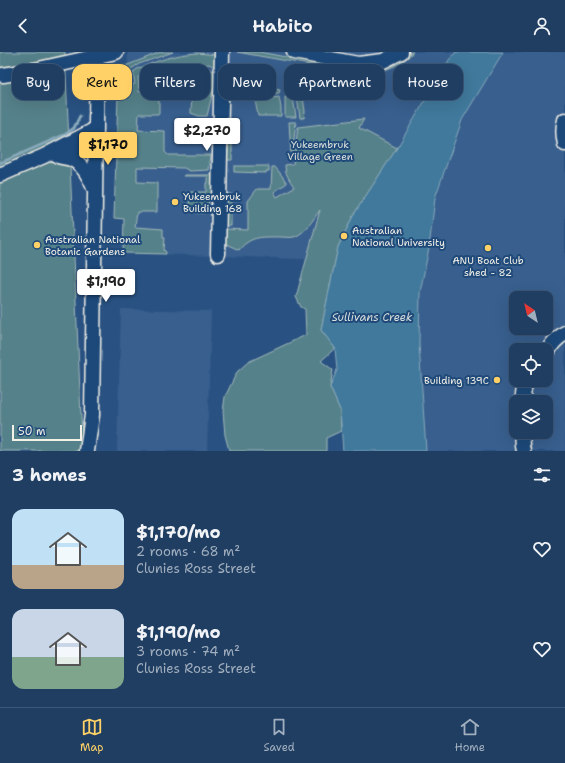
<!DOCTYPE html>
<html lang="en">
<head>
<meta charset="utf-8">
<style>
  :root { --surface:#1f3e62; --page:#274568; --text:#f1f3f6; --muted:#a1aebe; --line:#3c5777; --accent:#ffd166 }
  body { margin:0; font-family:"Shantell Sans",sans-serif; background:var(--page); color:var(--text); height:100vh; display:flex; flex-direction:column; font-size:15px; white-space:nowrap }
  * { box-sizing:border-box; margin:0 }
  p { font-size:13px; color:var(--muted) }
  .icon { flex:none; width:22px; height:22px; fill:none; stroke:currentColor; stroke-width:2; stroke-linecap:round; stroke-linejoin:round }
  .map { position:relative; height:399px; overflow:hidden }
  .sheet { display:flex; flex-direction:column; background:var(--surface); flex:1 }
  .sheet>* { flex:none }
  .top-card { position:absolute; left:12px; top:12px; width:541px; height:36px; display:flex; gap:8px }
  .needle { width:26px; rotate:325deg }
  .buttons { position:absolute; left:509px; top:239px; display:grid; gap:8px }
  .buttons a { display:grid; place-items:center; width:44px; height:44px; border-radius:8px; background:var(--surface); box-shadow:0 4px 16px #0002,0 0 0 1px var(--line); font-size:20px }
  .scale { position:absolute; left:12px; bottom:10px; width:70px; box-sizing:border-box; padding-left:4px; border:2px solid #f4f1e8; border-top:0; font-size:11px; line-height:14px; white-space:nowrap; color:#f4f1e8; -webkit-text-stroke:3px #1f4a7a; paint-order:stroke }
  .price { position:absolute; translate:-50% -34px; padding:0 9px; border-radius:4px; background:#fff; color:#222; font-size:13px; line-height:26px; filter:drop-shadow(0 1px 2px #0008) }
  .price::after { content:''; position:absolute; left:50%; top:24px; width:12px; height:9px; margin-left:-6px; background:inherit; clip-path:polygon(0 0,100% 0,50% 100%) }
  .price.current { background:var(--accent); color:#111 }
  ul { padding:0; list-style:none }
  li { display:flex; align-items:center; gap:12px; height:100px; padding:0 12px }
  li span { display:grid; place-items:center; flex:none; width:112px; height:80px; border-radius:12px; color:#555 }
  li>.icon { margin-inline-start:auto }
  span .icon { width:48px; height:48px; fill:#fffc; stroke-width:1 }
  li b { font-size:17px }
  h2 { display:flex; justify-content:space-between; align-items:center; height:48px; padding:0 12px; font-size:17px }
  .tag { padding:0 14px; border-radius:12px; background:var(--surface); box-shadow:0 4px 16px #0002,0 0 0 1px var(--line); font-size:14px; line-height:36px }
  .tag.current { background:var(--accent); color:#111 }
  header { display:flex; justify-content:space-between; align-items:center; height:52px; padding:0 12px; background:var(--surface); font-size:18px; font-weight:600 }
  .menu { display:flex; justify-content:space-around; align-items:center; height:56px; border-top:1px solid var(--line); background:var(--surface); font-size:11px; color:var(--muted) }
  .menu a { display:grid; justify-items:center; gap:2px }
  .menu .current { color:var(--accent) }
  .map>svg:first-child { display:block }
  .built { fill:#395f8e; fill-rule:evenodd }
  .green { fill:#55818a; stroke:#a4b9b9 }
  .water { fill:#41799c; stroke:#89a9ba }
  .pier { fill:#295282 }
  .lines { fill:none; stroke-linecap:round; stroke-linejoin:round }
  .stream { stroke:#89a9ba; stroke-width:3 }
  .minor-casing { stroke:#f4f1e8; stroke-width:17 }
  .minor { stroke:#1f4a7a; stroke-width:14 }
  .poi-dot { fill:#ffd166; stroke:#1f4a7a; stroke-width:1.5 }
  .labels { text-anchor:middle; stroke-width:4; stroke-linejoin:round; paint-order:stroke }
  .park-label { font-size:10px; fill:#dce0da; stroke:#1f4a7a }
  .poi-label { font-size:10px; fill:#f4f1e8; stroke:#1f4a7a; text-anchor:start }
  .water-label { font-size:11px; font-style:italic; fill:#d9dfdd; stroke:#1f4a7a }
</style>
</head>
<body>
<header><svg class="icon" aria-label="back" viewBox="0 0 24 24"><path d="M15 5l-7 7 7 7"/></svg>Habito<svg class="icon" aria-label="person" viewBox="0 0 24 24"><circle cx="12" cy="8" r="4"/><path d="M4 21q1-7 8-7t8 7"/></svg></header>
<div class="map">
<svg width="565" height="399" viewBox="0 0 565 399">
  <rect width="100%" height="100%" fill="#295282"/>
  <filter id="ink" filterUnits="userSpaceOnUse"><feTurbulence type="fractalNoise" baseFrequency=".025" numOctaves="2"/><feDisplacementMap in="SourceGraphic" scale="8" xChannelSelector="R" yChannelSelector="G"/><feConvolveMatrix kernelMatrix="1 2 1 2 8 2 1 2 1" color-interpolation-filters="sRGB"/></filter>
  <g filter="url(#ink)">
    <path class="built" d="M 128,0 L 565,0 L 565,399 L 343,399 L 340,358 L 330,335 L 337,318 L 335,296 L 328,287 L 335,208 L 123,201 ZM 516,246 L 546,246 L 546,276 L 516,276 ZM 516,298 L 546,298 L 546,328 L 516,328 ZM 516,350 L 546,350 L 546,380 L 516,380 Z
      M 121,257 L 211,259 L 207,399 L 117,399 Z"/>
    <path class="green" d="M 0,0 L 65,0 L 82,386 L 80,399 L 0,399 Z
      M 161,0 L 173,0 L 139,12 L 121,23 L 119,18 L 125,14 Z
      M 237,0 L 259,0 L 328,13 L 327,16 Z
      M 411,0 L 413,0 C 400,16 378,21 359,22 L 359,19 C 379,17 395,13 411,0 Z
      M 198,1 L 217,3 L 215,15 L 209,12 L 205,13 L 204,11 L 199,12 L 198,14 L 183,19 L 182,16 L 138,25 L 139,40 L 159,37 L 159,62 L 139,62 L 138,78 L 165,79 L 165,100 L 168,103 L 211,103 L 209,118 L 190,119 L 184,116 L 137,115 L 137,130 L 157,131 L 157,160 L 137,160 L 135,175 L 163,177 L 163,185 L 165,185 L 164,198 L 166,200 L 166,202 L 123,201 L 124,167 L 114,166 L 118,43 L 123,42 L 123,39 L 125,38 L 126,34 L 135,32 L 133,20 L 137,17 C 157,9 175,2 198,1 Z
      M 208,16 L 215,20 L 216,26 L 207,64 L 199,64 L 191,61 L 192,39 L 209,35 L 208,26 L 209,26 L 208,20 L 191,22 L 191,21 Z
      M 243,31 L 280,38 L 279,41 L 236,45 L 236,42 L 237,40 L 239,42 L 244,37 L 242,35 Z
      M 279,45 L 281,56 L 281,64 L 258,64 L 255,48 Z
      M 285,45 L 293,45 L 296,65 L 285,65 Z
      M 297,45 L 303,45 L 305,59 L 304,66 L 300,66 Z
      M 364,67 L 359,76 L 397,96 L 354,162 L 338,195 L 321,278 L 335,296 L 321,309 L 333,318 L 330,335 L 340,358 L 341,379 L 326,386 L 326,399 L 230,399 L 229,398 L 225,383 L 223,359 L 225,345 L 237,320 L 248,310 L 306,283 L 305,257 L 301,255 L 296,245 L 320,158 C 313,167 306,181 294,185 C 290,186 285,185 281,185 C 264,185 251,183 239,198 L 224,191 L 224,177 L 248,178 L 248,149 L 257,137 L 271,137 L 272,115 L 275,115 L 280,121 L 287,131 L 274,140 L 277,145 L 294,135 C 289,127 285,122 285,113 L 293,112 L 298,75 Z
      M 289,70 L 296,70 L 292,104 L 291,104 Z
      M 226,86 L 232,86 L 232,108 L 226,108 Z
      M 234,114 L 269,114 L 269,119 L 266,119 L 266,121 L 234,120 Z
      M 184,123 L 216,123 L 215,138 L 209,149 L 205,161 L 197,161 L 189,159 L 190,140 L 206,140 L 206,131 L 208,131 L 208,124 L 184,124 Z
      M 224,142 L 231,142 L 231,174 L 224,174 Z"/>
    <path class="water" d="M 456,0 L 503,0 L 462,68 L 435,146 L 429,196 L 420,240 L 419,292 L 426,399 L 343,399 L 340,358 L 330,335 L 337,318 L 335,296 L 321,278 L 338,195 L 354,162 L 397,96 L 449,8 Z"/>
    <path class="pier" d="M 404,189 L 429,192 L 429,196 L 403,193 Z"/>
    <g class="lines">
      <path class="stream" d="M 0,111 L 66,82 L 74,76 L 80,64"/>
      <defs>
        <path id="minor" d="M 294,0 L 358,12 L 383,9 L 401,0
          M 3,23 L 34,18 L 116,0
          M 565,68 C 563,75 563,84 565,92
          M 58,104 C 62,105 67,106 71,107 C 83,112 89,124 94,136
          M 60,104 L 95,91
          M 0,123 L 44,104 L 96,77
          M 218,202 L 222,0
          M 546,303 C 551,292 555,288 565,281
          M 522,350 L 524,336 L 528,328
          M 522,380 L 523,394 L 524,399
          M 87,399 L 92,363 L 97,0"/>
      </defs>
      <use href="#minor" class="minor-casing"/>
      <use href="#minor" class="minor"/>
    </g>
  </g>
  <g class="poi-dot">
    <circle cx="175" cy="150" r="4"/>
    <circle cx="344" cy="184" r="4"/>
    <circle cx="37" cy="193" r="4"/>
    <circle cx="488" cy="196" r="4"/>
    <circle cx="497" cy="328" r="4"/>
  </g>
  <g class="labels">
    <g class="park-label">
      <text x="320" y="96">Yukeembruk<tspan x="320" dy="12">Village Green</tspan></text>
    </g>
    <g class="poi-label">
      <text x="183" y="148">Yukeembruk<tspan x="183" dy="12">Building 168</tspan></text>
      <text x="352" y="182">Australian<tspan x="352" dy="12">National University</tspan></text>
      <text x="45" y="191">Australian National<tspan x="45" dy="12">Botanic Gardens</tspan></text>
      <text x="488" y="212" text-anchor="middle">ANU Boat Club<tspan x="488" dy="12">shed - 82</tspan></text>
      <text x="489" y="332" text-anchor="end">Building 139C</text>
    </g>
    <g class="water-label">
      <text x="372" y="269">Sullivans Creek</text>
    </g>
  </g>
</svg>
<div class="buttons">
<a><svg class="needle" viewBox="-14 -14 28 28"><path d="M0-13l5 13h-10z" fill="#e53935"/><path d="M0 13l5-13h-10z" fill="#a1aebe"/></svg></a>
<a><svg class="icon" aria-label="locate" viewBox="0 0 24 24"><circle cx="12" cy="12" r="6"/><path d="M12 2v4M12 18v4M2 12h4M18 12h4"/></svg></a>
<a><svg class="icon" aria-label="layers" viewBox="0 0 24 24"><path d="M12 4l9 5-9 5-9-5zM3 14l9 5 9-5"/></svg></a>
</div>
<div class="scale">50 m</div>
<b class="price" style="left:207px;top:100px">$2,270</b>
<b class="price current" style="left:108px;top:114px">$1,170</b>
<b class="price" style="left:106px;top:251px">$1,190</b>
<div class="top-card">
<a class="tag">Buy</a>
<a class="tag current">Rent</a>
<a class="tag">Filters</a>
<a class="tag">New</a>
<a class="tag">Apartment</a>
<a class="tag">House</a>
</div>
</div>
<section class="sheet">
<h2>3 homes<svg class="icon" aria-label="filters" viewBox="0 0 24 24"><path d="M4 7h16M4 17h16"/><circle cx="9" cy="7" r="2"/><circle cx="15" cy="17" r="2"/></svg></h2>
<ul>
<li><span style="background:linear-gradient(#bfe0f5 70%,#b9a48a 0)"><svg class="icon" aria-label="home" viewBox="0 0 24 24"><path d="M3 11l9-7 9 7M6 9v11h12V9"/></svg></span><div><b>$1,170/mo</b><p>2 rooms · 68 m²</p><p>Clunies Ross Street</p></div><svg class="icon" aria-label="heart" viewBox="0 0 24 24"><path d="M12 20l-8-8c-3-5 5-10 8-4 3-6 11-1 8 4z"/></svg></li>
<li><span style="background:linear-gradient(#c9d6e8 60%,#7fa58c 0)"><svg class="icon" aria-label="home" viewBox="0 0 24 24"><path d="M3 11l9-7 9 7M6 9v11h12V9"/></svg></span><div><b>$1,190/mo</b><p>3 rooms · 74 m²</p><p>Clunies Ross Street</p></div><svg class="icon" aria-label="heart" viewBox="0 0 24 24"><path d="M12 20l-8-8c-3-5 5-10 8-4 3-6 11-1 8 4z"/></svg></li>
</ul>
</section>
<nav class="menu">
<a class="current"><svg class="icon" aria-label="map" viewBox="0 0 24 24"><path d="M3 6l6-2 6 2 6-2v14l-6 2-6-2-6 2zM9 4v14M15 6v14"/></svg>Map</a>
<a><svg class="icon" aria-label="saved" viewBox="0 0 24 24"><path d="M7 4h10v16l-5-4-5 4z"/></svg>Saved</a>
<a><svg class="icon" aria-label="home" viewBox="0 0 24 24"><path d="M3 11l9-7 9 7M6 9v11h12V9"/></svg>Home</a>
</nav>
</body>
</html>
